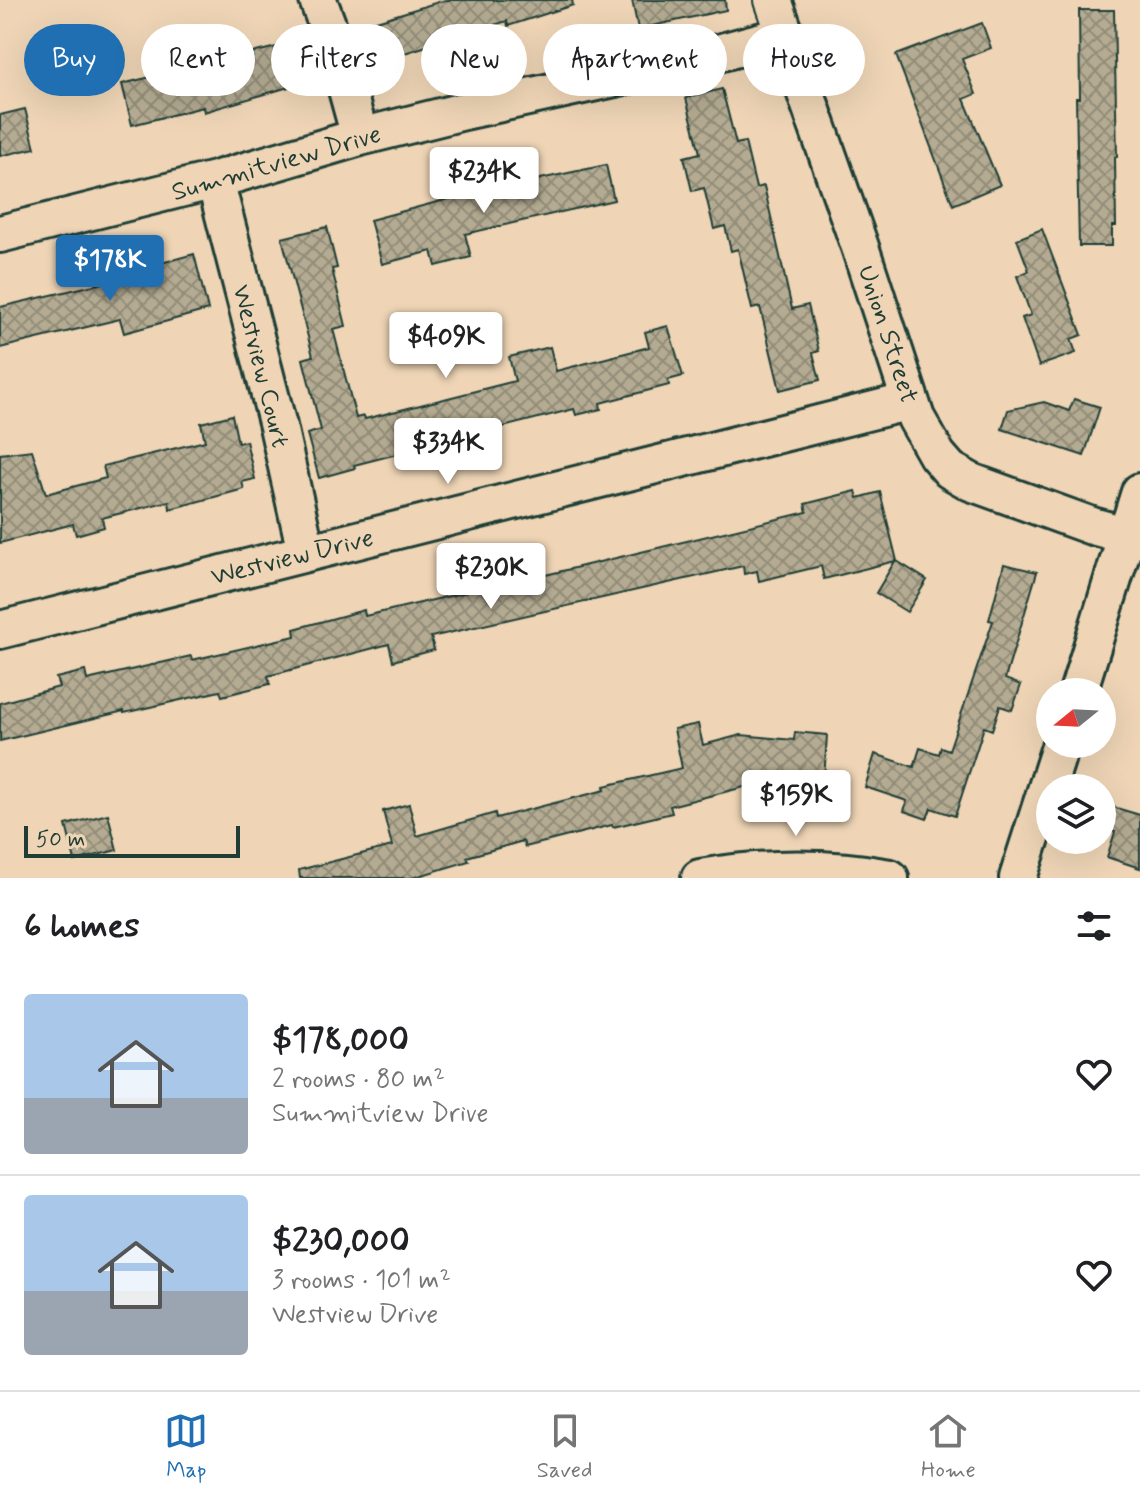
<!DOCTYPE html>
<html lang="en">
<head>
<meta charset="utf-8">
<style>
  :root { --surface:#fff; --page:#f2f2f2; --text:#202124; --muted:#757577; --line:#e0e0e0; --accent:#1f6fb2 }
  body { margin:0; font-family:Mynerve,sans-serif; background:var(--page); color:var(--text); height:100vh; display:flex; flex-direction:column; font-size:30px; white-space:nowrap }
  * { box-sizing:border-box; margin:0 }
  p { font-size:26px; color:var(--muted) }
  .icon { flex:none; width:44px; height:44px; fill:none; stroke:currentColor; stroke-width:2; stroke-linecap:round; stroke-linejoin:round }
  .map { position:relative; height:878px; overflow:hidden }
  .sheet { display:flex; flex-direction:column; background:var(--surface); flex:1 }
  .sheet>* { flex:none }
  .banner { position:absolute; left:24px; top:24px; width:1092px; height:72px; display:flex; gap:16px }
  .needle { width:52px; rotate:252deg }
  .buttons { position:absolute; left:1036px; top:678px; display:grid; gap:16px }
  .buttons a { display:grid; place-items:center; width:80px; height:80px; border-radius:50%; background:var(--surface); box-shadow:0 8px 32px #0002; font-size:40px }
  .scale { position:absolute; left:24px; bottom:20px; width:216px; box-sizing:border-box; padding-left:8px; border:4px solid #1f3d34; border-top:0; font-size:22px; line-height:28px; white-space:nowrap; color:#1f3d34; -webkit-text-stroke:6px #efd5b6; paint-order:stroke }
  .price { position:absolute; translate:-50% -68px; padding:0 18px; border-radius:8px; background:#fff; color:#222; font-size:26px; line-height:52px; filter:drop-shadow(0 2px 4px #0008) }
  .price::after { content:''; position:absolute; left:50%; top:48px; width:24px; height:18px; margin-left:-12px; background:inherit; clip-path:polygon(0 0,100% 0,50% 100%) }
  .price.active { background:var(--accent); color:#fff }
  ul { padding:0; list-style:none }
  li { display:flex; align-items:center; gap:24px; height:200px; padding:0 24px }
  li+li { border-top:2px solid var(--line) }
  li span { display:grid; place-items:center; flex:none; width:224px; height:160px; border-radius:8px; color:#555 }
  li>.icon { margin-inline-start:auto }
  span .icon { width:96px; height:96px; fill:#fffc; stroke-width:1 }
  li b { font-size:34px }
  h2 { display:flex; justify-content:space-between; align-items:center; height:96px; padding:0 24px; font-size:34px }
  .tag { padding:0 28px; border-radius:36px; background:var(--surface); box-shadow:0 8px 32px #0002; font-size:28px; line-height:72px }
  .tag.active { background:var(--accent); color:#fff }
  .menu { display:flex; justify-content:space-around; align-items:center; height:112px; border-top:2px solid var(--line); background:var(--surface); font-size:22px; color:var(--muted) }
  .menu a { display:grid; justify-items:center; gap:4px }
  .menu .active { color:var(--accent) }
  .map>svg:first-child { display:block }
  .building { fill:url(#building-cross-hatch); stroke:#1f3d34; stroke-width:2 }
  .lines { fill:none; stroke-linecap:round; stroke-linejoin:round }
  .minor-casing { stroke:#1f3d34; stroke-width:42 }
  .minor { stroke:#efd5b6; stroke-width:36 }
  .labels { text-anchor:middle; stroke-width:6; stroke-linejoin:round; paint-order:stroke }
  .street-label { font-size:26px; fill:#1f3d34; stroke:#efd5b6 }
</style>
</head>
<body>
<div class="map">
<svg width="1140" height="878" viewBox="0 0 1140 878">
  <defs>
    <pattern id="building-cross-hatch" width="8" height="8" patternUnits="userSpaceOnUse" patternTransform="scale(2)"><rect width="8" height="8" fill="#b4ab92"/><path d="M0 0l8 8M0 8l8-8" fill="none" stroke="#928c78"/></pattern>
  </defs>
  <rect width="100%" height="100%" fill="#efd5b6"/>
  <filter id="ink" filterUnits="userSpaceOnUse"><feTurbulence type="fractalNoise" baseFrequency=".0125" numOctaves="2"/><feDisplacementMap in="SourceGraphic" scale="16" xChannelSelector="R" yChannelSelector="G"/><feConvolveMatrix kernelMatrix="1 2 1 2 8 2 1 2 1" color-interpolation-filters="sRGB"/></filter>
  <g filter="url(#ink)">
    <path class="building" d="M 445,0 L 572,0 L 573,5 L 508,26 L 507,21 L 382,60 L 370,23 Z
      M 632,0 L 725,0 L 726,10 L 638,29 Z
      M 1079,10 L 1114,10 L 1117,157 L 1115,157 L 1116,226 L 1112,226 L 1112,246 L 1079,246 L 1076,98 L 1080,98 Z
      M 982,23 L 991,48 L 962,59 L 976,94 L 964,99 L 1000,185 L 953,205 L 896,55 Z
      M 297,42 L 303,63 L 287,67 L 292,86 L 204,112 L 203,107 L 132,125 L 122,84 L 167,73 L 168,78 L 253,57 L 252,53 Z
      M 722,89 L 736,144 L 745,142 L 756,188 L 764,186 L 792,309 L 808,305 L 819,351 L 813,353 L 820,380 L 780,390 L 760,307 L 752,309 L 738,249 L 731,251 L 725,226 L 714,229 L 704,188 L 692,191 L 684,157 L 700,153 L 686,98 Z
      M 25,109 L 35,148 L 0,156 L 0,115 Z
      M 606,165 L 614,200 L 465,234 L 471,257 L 436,266 L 432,251 L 382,264 L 370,220 L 456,197 Z
      M 327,227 L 337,268 L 332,269 L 346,326 L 333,329 L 356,418 L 364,416 L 365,419 L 515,381 L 509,357 L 550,347 L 556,371 L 649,347 L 645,332 L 668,326 L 683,376 L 668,380 L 669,385 L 600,403 L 601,409 L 576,415 L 574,409 L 354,465 L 355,468 L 319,478 L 307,434 L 321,430 L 303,359 L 313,356 L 282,238 Z
      M 1042,229 L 1082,335 L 1071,339 L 1076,353 L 1039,366 L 1022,318 L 1031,315 L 1017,276 L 1029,271 L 1017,239 Z
      M 194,254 L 208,310 L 124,333 L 120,319 L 0,348 L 0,307 L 111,281 L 110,277 Z
      M 1074,399 L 1100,407 L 1084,456 L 1002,429 L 1008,410 L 1044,402 L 1069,411 Z
      M 232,415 L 238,443 L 246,441 L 255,479 L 242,482 L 244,489 L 170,509 L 169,501 L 102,518 L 104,527 L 76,535 L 73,524 L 0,543 L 0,454 L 32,450 L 46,494 L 106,478 L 103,466 L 205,441 L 201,423 Z
      M 856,491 L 858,498 L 880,492 L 897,561 L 927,580 L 907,612 L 876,593 L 895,561 L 824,579 L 821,566 L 759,581 L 757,571 L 744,574 L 743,566 L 431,637 L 434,650 L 393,661 L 389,644 L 268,676 L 270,684 L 222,696 L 220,691 L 124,713 L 124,711 L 0,741 L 0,703 L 59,687 L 56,678 L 85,671 L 87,680 L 191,656 L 192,660 L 295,636 L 294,629 L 364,610 L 365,616 L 467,592 L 466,587 L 535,571 L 537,577 L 807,512 L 805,504 Z
      M 1004,564 L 1037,572 L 1005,679 L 1021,685 L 1012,710 L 1000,706 L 992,730 L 984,727 L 955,816 L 931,808 L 927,819 L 904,811 L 907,801 L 865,787 L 875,754 L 914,767 L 920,748 L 939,754 L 941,747 L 949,750 L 993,621 L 989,620 Z
      M 698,724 L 703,745 L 741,735 L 794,740 L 795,732 L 827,735 L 824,780 L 753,773 L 756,784 L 670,806 L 672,813 L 613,827 L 612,825 L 525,847 L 523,841 L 467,857 L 469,861 L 412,878 L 300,878 L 299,870 L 392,846 L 383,811 L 409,804 L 417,836 L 495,813 L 496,818 L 605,790 L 604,786 L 682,768 L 674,729 Z
      M 1113,807 L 1140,815 L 1140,868 L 1107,857 L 1115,832 L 1106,829 Z
      M 108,814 L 117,850 L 75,861 L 66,825 Z"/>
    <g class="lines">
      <defs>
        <path id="minor" d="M 318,0 L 335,46 L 360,137
          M 773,0 L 860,247 L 916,418 L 937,455 L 950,470 L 971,482 L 1092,526 L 1140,539
          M 215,180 L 278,426 L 306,552
          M 0,234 L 215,180 L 360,137 L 464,111 L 670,66 L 785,35
          M 0,630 L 910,401
          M 1078,692 L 1140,492
          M 700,878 C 765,867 826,866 890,878
          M 1018,878 L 1061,744"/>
      </defs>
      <use href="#minor" class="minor-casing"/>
      <use href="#minor" class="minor"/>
    </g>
  </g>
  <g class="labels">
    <g class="street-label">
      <text transform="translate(276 162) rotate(-16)" y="9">Summitview Drive</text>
      <text transform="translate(889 334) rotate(72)" y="9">Union Street</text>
      <text transform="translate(262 366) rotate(76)" y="9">Westview Court</text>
      <text transform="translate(292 556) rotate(-14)" y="9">Westview Drive</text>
    </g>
  </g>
</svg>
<div class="buttons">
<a><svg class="needle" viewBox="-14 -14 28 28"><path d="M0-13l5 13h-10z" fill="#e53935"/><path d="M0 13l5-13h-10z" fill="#757577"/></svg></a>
<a><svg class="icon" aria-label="layers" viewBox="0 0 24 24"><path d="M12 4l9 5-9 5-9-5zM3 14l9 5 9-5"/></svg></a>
</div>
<div class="scale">50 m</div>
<b class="price" style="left:484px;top:215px">$234K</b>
<b class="price active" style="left:110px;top:303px">$178K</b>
<b class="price" style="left:446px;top:380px">$409K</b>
<b class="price" style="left:448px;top:486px">$334K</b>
<b class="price" style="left:491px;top:611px">$230K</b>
<b class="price" style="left:796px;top:838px">$159K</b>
<div class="banner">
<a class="tag active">Buy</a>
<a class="tag">Rent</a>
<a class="tag">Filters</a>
<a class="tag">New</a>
<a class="tag">Apartment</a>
<a class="tag">House</a>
</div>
</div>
<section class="sheet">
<h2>6 homes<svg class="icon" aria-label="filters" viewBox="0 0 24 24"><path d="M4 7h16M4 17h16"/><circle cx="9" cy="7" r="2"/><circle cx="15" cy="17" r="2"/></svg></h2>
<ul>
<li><span style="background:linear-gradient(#a9c7e8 65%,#9aa5b1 0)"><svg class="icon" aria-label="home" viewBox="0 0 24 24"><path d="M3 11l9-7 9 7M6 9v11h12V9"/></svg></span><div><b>$178,000</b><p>2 rooms · 80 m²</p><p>Summitview Drive</p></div><svg class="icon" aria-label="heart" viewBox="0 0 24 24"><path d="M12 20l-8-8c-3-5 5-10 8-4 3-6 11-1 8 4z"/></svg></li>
<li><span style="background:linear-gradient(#a9c7e8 60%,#9aa5b1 0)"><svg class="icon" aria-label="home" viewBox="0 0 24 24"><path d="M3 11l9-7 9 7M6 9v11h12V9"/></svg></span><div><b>$230,000</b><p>3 rooms · 101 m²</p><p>Westview Drive</p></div><svg class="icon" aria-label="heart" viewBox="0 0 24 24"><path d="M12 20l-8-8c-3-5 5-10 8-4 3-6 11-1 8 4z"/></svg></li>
</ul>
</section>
<nav class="menu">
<a class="active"><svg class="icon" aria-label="map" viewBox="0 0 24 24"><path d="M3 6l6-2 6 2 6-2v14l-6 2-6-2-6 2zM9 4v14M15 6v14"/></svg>Map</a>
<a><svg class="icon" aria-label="saved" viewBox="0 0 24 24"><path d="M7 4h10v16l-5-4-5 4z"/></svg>Saved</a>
<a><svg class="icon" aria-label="home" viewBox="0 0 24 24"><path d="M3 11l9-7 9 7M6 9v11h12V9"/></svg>Home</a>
</nav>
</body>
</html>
